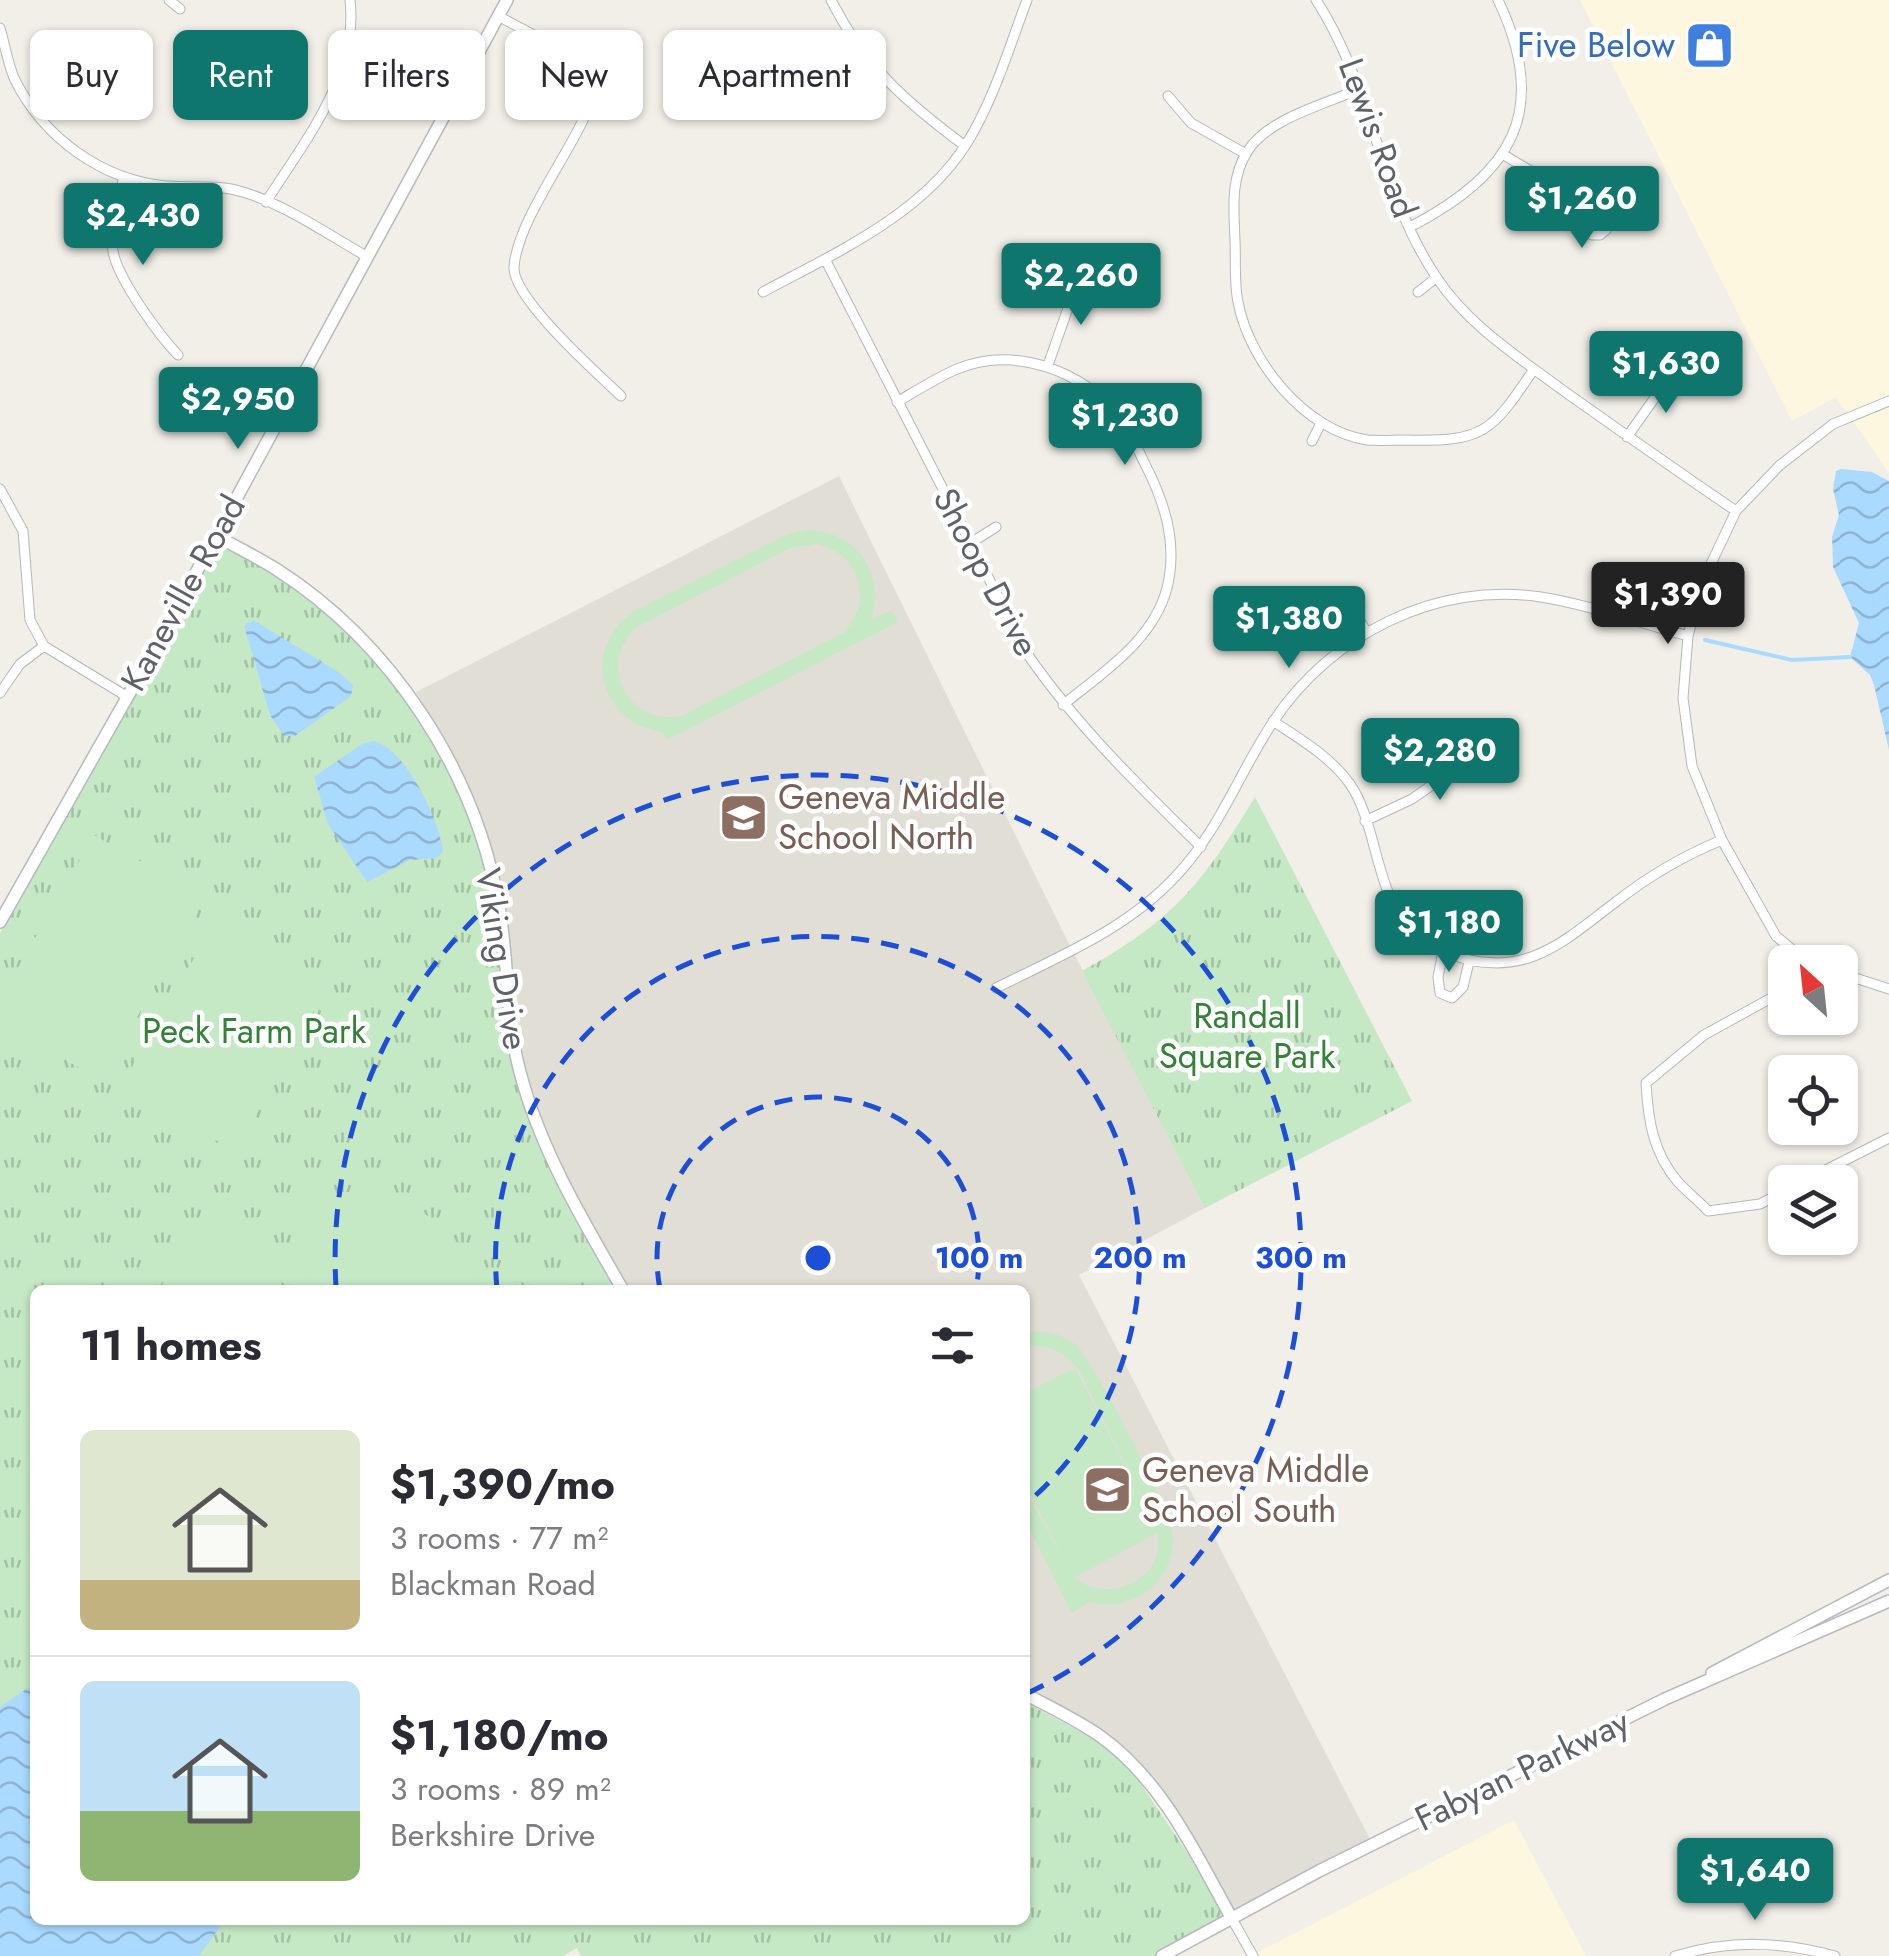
<!DOCTYPE html>
<html lang="en">
<head>
<meta charset="utf-8">
<style>
  :root { --surface:#fff; --page:#f2f2f3; --text:#2b2b33; --muted:#7c7c81; --line:#e1e1e2; --accent:#0f766e }
  body { margin:0; font-family:Jost,sans-serif; background:var(--page); color:var(--text); height:100vh; display:flex; flex-direction:column; font-size:38px; white-space:nowrap }
  * { box-sizing:border-box; margin:0 }
  p { font-size:32px; color:var(--muted) }
  .icon { flex:none; width:55px; height:55px; fill:none; stroke:currentColor; stroke-width:2; stroke-linecap:round; stroke-linejoin:round }
  .map { position:relative; flex:1; overflow:hidden }
  .sheet { position:absolute; left:30px; top:1285px; width:1000px; height:640px; display:flex; flex-direction:column; background:var(--surface); border-radius:15px; box-shadow:0 2px 8px #0004 }
  .sheet>* { flex:none }
  .guide { position:absolute; left:30px; top:30px; width:1000px; height:90px; display:flex; gap:20px }
  .needle { width:65px; rotate:333deg }
  .buttons { position:absolute; left:1768px; top:945px; display:grid; gap:20px }
  .buttons a { display:grid; place-items:center; width:90px; height:90px; border-radius:15px; background:var(--surface); box-shadow:0 2px 8px #0004; font-size:50px }
  .price { position:absolute; translate:-50% -85px; padding:0 22px; border-radius:10px; background:var(--accent); color:#fff; font-size:32px; line-height:65px; filter:drop-shadow(0 2px 5px #0008) }
  .price::after { content:''; position:absolute; left:50%; top:60px; width:30px; height:22px; margin-left:-15px; background:inherit; clip-path:polygon(0 0,100% 0,50% 100%) }
  .price.current { background:#222; color:#fff }
  ul { padding:0; list-style:none }
  li { display:flex; align-items:center; gap:30px; height:250px; padding:0 50px }
  li+li { border-top:2px solid var(--line) }
  li span { display:grid; place-items:center; flex:none; width:280px; height:200px; border-radius:15px; color:#555 }
  li>.icon { margin-inline-start:auto }
  span .icon { width:120px; height:120px; fill:#fffc; stroke-width:1 }
  li b { font-size:42px }
  h2 { display:flex; justify-content:space-between; align-items:center; height:120px; padding:0 50px; font-size:42px }
  .pill { padding:0 35px; border-radius:15px; background:var(--surface); box-shadow:0 2px 8px #0004; font-size:35px; line-height:90px }
  .pill.current { background:var(--accent); color:#fff }
  .map>svg:first-child { display:block }
  .commercial { fill:#fef7e0 }
  .education { fill:#e1ded6 }
  .park { fill:url(#park-tufts) }
  .pitch { fill:#c5e8c5; fill-rule:evenodd }
  .water { fill:url(#water-waves) }
  .lines { fill:none; stroke-linecap:round; stroke-linejoin:round }
  .stream { stroke:#aadaff; stroke-width:4 }
  .street-casing { stroke:#b5b8bc; stroke-width:11 }
  .secondary-casing { stroke:#b6babf; stroke-width:14 }
  .street { stroke:#fff; stroke-width:9 }
  .secondary { stroke:#fff; stroke-width:11 }
  .ring { fill:none; stroke:#1d4ed8; stroke-width:5; stroke-dasharray:18 12 }
  .labels { text-anchor:middle; stroke-width:9; stroke-linejoin:round; paint-order:stroke }
  .shop-label { font-size:35px; fill:#366cbe; stroke:#fff; text-anchor:end }
  .street-label { font-size:35px; fill:#5f6368; stroke:#fff }
  .education-label { font-size:35px; fill:#785e54; stroke:#fff; text-anchor:start }
  .park-label { font-size:35px; fill:#348238; stroke:#fff }
  .centre { fill:#1d4ed8; stroke:#fff; stroke-width:5 }
  .ring-label { font-size:30px; text-anchor:middle; font-weight:bold; fill:#1d4ed8; stroke:#fff; stroke-width:9; stroke-linejoin:round; paint-order:stroke }
</style>
</head>
<body>
<div class="map">
<svg width="1889" height="1956" viewBox="0 0 1889 1956">
  <defs>
    <pattern id="park-tufts" width="24" height="20" patternUnits="userSpaceOnUse" patternTransform="scale(2.5)"><rect width="24" height="20" fill="#c5e8c5"/><path d="M3 7l-1-3M5 7V3M7 7l1-3M15 17l-1-3M17 17v-4M19 17l1-3" fill="none" stroke="#a3c0a4"/></pattern>
    <pattern id="water-waves" width="16" height="10" patternUnits="userSpaceOnUse" patternTransform="scale(2.5)"><rect width="16" height="10" fill="#aadaff"/><path d="M0 5q4-4 8 0t8 0" fill="none" stroke="#8eb4d2"/></pattern>
  </defs>
  <rect width="100%" height="100%" fill="#f1efe8"/>
  <path class="commercial" d="M 1580,0 L 1889,0 L 1889,473 L 1836,397 L 1792,421 Z
    M 1514,1820 L 1586,1956 L 1258,1956 L 1257,1953 Z"/>
  <path class="education" d="M 839,476 L 1068,942 L 1205,1208 L 1079,1275 L 1371,1841 L 1234,1911 L 1168,1800 L 1144,1769 L 1025,1689 L 1025,1290 L 628,1290 L 571,1187 L 540,1120 L 522,1060 L 502,900 L 488,840 L 471,793 L 416,692 Z"/>
  <path class="park" d="M 217,536 L 329,609 L 408,695 L 468,798 L 500,909 L 510,1030 L 535,1121 L 623,1290 L 35,1290 L 35,1920 L 1025,1920 L 1025,1702 L 1120,1753 L 1232,1919 L 1161,1956 L 581,1956 L 577,1948 L 563,1956 L 0,1956 L 0,933 L 126,696 Z
    M 1255,797 L 1412,1101 L 1205,1208 L 1082,971 C 1173,921 1202,884 1255,797 Z"/>
  <path class="pitch" d="M 807,530 C 856,531 886,573 871,620 L 891,610 L 898,622 L 667,740 L 662,732 C 598,722 580,646 636,610 L 786,535 ZM 817,544 C 861,553 874,601 843,633 L 681,716 C 627,726 596,664 637,627 L 790,548 Z
    M 94,835 L 205,898 L 101,1080 L 0,1023 L 0,999 Z
    M 217,918 L 330,982 L 235,1151 L 121,1086 Z
    M 345,1192 C 407,1191 465,1228 481,1290 L 311,1290 L 285,1210 L 325,1195 Z
    M 259,1217 L 283,1290 L 159,1290 C 183,1250 215,1229 259,1217 Z
    M 1025,1332 C 1043,1330 1061,1333 1076,1345 C 1092,1358 1169,1508 1172,1530 C 1179,1579 1134,1614 1089,1602 L 1072,1613 L 1025,1520 L 1025,1489 L 1070,1572 L 1025,1483 L 1025,1393 L 1075,1368 L 1158,1530 L 1079,1370 C 1065,1351 1048,1344 1025,1346 ZM 1157,1533 C 1166,1580 1110,1605 1074,1578 Z"/>
  <path class="water" d="M 1841,469 L 1872,472 L 1889,481 L 1889,750 L 1874,685 L 1870,675 L 1850,657 L 1859,623 L 1833,567 L 1832,537 L 1839,515 L 1833,489 L 1836,471 Z
    M 253,620 L 340,673 L 353,685 L 351,696 L 295,736 L 284,736 L 270,715 L 245,629 L 245,625 Z
    M 373,741 C 404,746 440,821 443,851 L 437,858 L 410,860 L 367,882 L 328,824 L 314,777 L 362,744 Z
    M 35,1683 L 35,1920 L 225,1920 L 199,1956 L 0,1956 L 0,1707 Z"/>
  <g class="lines">
    <path class="stream" d="M 1705,640 L 1792,660 L 1850,657"/>
    <defs>
      <path id="street" d="M 169,0 L 180,9
        M 831,0 C 865,67 906,102 965,146
        M 1316,0 C 1372,85 1379,193 1437,278 C 1468,325 1517,356 1561,389 C 1619,430 1677,471 1736,511
        M 498,16 L 532,34 L 553,58 L 583,120 C 564,161 517,224 514,267 C 512,298 597,373 621,396
        M 0,28 C 5,45 8,65 15,80 C 44,138 102,180 166,186 C 193,188 217,184 243,192 C 286,205 327,234 366,256
        M 1359,89 C 1324,105 1268,118 1247,152 C 1230,179 1234,212 1235,241 C 1236,261 1234,283 1238,302 C 1249,361 1305,431 1367,440 C 1379,441 1393,440 1405,440 C 1484,442 1491,433 1534,369
        M 755,95 C 801,96 824,76 861,52
        M 1168,96 L 1191,123 L 1246,154
        M 1504,155 L 1539,176 L 1572,213 L 1587,221 L 1587,229 L 1592,235 L 1600,235 L 1606,230 L 1607,221 L 1596,214 L 1587,221
        M 124,178 C 117,203 107,230 114,256 C 122,284 158,334 178,355
        M 266,202 C 304,142 359,75 350,0
        M 1410,227 C 1512,174 1551,111 1498,0
        M 825,259 L 1028,655 C 1078,727 1139,786 1201,847
        M 763,292 C 835,253 922,215 967,143 C 994,99 1009,48 1027,0
        M 1418,292 L 1436,278
        M 1048,365 L 1079,277
        M 897,402 C 916,391 936,378 957,369 C 1015,345 1082,371 1120,417 C 1131,430 1137,449 1145,464 C 1165,503 1178,544 1167,588 C 1153,641 1103,672 1063,705
        M 1627,437 L 1673,372
        M 1312,441 L 1321,423
        M 0,489 L 23,531 L 30,620 L 44,646 L 126,696
        M 969,544 L 996,527
        M 1346,597 L 1367,633
        M 0,693 L 20,664 L 44,646
        M 1273,721 C 1300,739 1331,757 1350,784 C 1371,814 1375,865 1391,899 C 1416,951 1481,976 1534,956 C 1565,944 1590,921 1617,901 C 1649,876 1685,855 1722,840
        M 1365,821 L 1412,799 L 1462,764 L 1479,757 L 1513,766
        M 1443,952 L 1438,977 L 1440,993 L 1452,998 L 1463,987 L 1469,962
        M 1815,962 L 1801,957 L 1776,936 L 1722,840 L 1692,766 L 1683,698 L 1688,636 L 1701,585 L 1736,511 L 1779,466 L 1833,424 L 1889,401
        M 1840,973 L 1889,989
        M 1785,981 L 1773,997 L 1704,1035 L 1646,1083 C 1648,1120 1653,1153 1678,1182 C 1687,1192 1699,1201 1708,1211 L 1760,1204 L 1785,1191
        M 996,988 C 1060,956 1127,929 1176,876 C 1219,831 1239,773 1273,722 C 1330,635 1437,581 1541,597 C 1590,605 1640,623 1688,636
        M 1802,1182 L 1889,1138
        M 1232,1919 L 1253,1956
        M 1675,1956 C 1730,1940 1780,1941 1835,1956"/>
      <path id="secondary" d="M 217,536 C 236,547 257,557 276,569 C 392,643 476,772 499,907 C 509,962 505,1017 520,1072 C 540,1149 583,1221 623,1290
        M 0,922 L 154,650 L 507,0
        M 1712,1673 L 1889,1580
        M 1025,1694 C 1050,1707 1077,1720 1100,1736 C 1163,1781 1196,1854 1232,1919
        M 1162,1956 L 1319,1871 L 1665,1699 L 1889,1601"/>
    </defs>
    <use href="#street" class="street-casing"/>
    <use href="#secondary" class="secondary-casing"/>
    <use href="#street" class="street"/>
    <use href="#secondary" class="secondary"/>
  </g>
  <g class="ring">
    <path d="M660 1289A161 161 0 1 1 976 1289"/>
    <path d="M497 1289A322 322 0 1 1 1027 1503"/>
    <path d="M336 1287A483 483 0 1 1 1026 1694"/>
  </g>
  <defs>
    <symbol id="shop-square" viewBox="-11 -11 22 22"><rect x="-9" y="-9" width="18" height="18" rx="4" fill="#3f7fe0" stroke="#fff"/><path d="M-5-2.5h2.3a2.7 3.5 0 0 1 5.4 0H5L5.5 6h-11ZM-1.5-2.5h3a1.5 2.3 0 0 0-3 0Z" fill="#fff"/></symbol>
    <symbol id="school-square" viewBox="-11 -11 22 22"><rect x="-9" y="-9" width="18" height="18" rx="4" fill="#8d6e63" stroke="#fff"/><path d="M0-5L7-2L0 1L-7-2ZM-4 1L0 2.5L4 1V4Q0 6-4 4Z" fill="#fff"/></symbol>
  </defs>
  <g fill-rule="evenodd">
    <use href="#shop-square" x="1682" y="18" width="55" height="55"/>
    <use href="#school-square" x="716" y="790" width="55" height="55"/>
    <use href="#school-square" x="1080" y="1462" width="55" height="55"/>
  </g>
  <g class="labels">
    <g class="shop-label">
      <text x="1675" y="57">Five Below</text>
    </g>
    <g class="street-label">
      <text transform="translate(1378 138) rotate(70)" y="12">Lewis Road</text>
      <text transform="translate(986 572) rotate(62)" y="12">Shoop Drive</text>
      <text transform="translate(183 593) rotate(-61)" y="12">Kaneville Road</text>
      <text transform="translate(502 959) rotate(81)" y="12">Viking Drive</text>
      <text transform="translate(1522 1770) rotate(-26)" y="12">Fabyan Parkway</text>
    </g>
    <g class="education-label">
      <text x="778" y="809">Geneva Middle<tspan x="778" dy="40">School North</tspan></text>
      <text x="1142" y="1482">Geneva Middle<tspan x="1142" dy="40">School South</tspan></text>
    </g>
    <g class="park-label">
      <text x="1247" y="1028">Randall<tspan x="1247" dy="40">Square Park</tspan></text>
      <text x="254" y="1043">Peck Farm Park</text>
    </g>
  </g>
  <circle cx="818" cy="1258" r="15" class="centre"/>
  <g class="ring-label">
    <text x="979" y="1268">100 m</text>
    <text x="1140" y="1268">200 m</text>
    <text x="1301" y="1268">300 m</text>
  </g>
</svg>
<div class="buttons">
<a><svg class="needle" viewBox="-14 -14 28 28"><path d="M0-13l5 13h-10z" fill="#e53935"/><path d="M0 13l5-13h-10z" fill="#7c7c81"/></svg></a>
<a><svg class="icon" aria-label="locate" viewBox="0 0 24 24"><circle cx="12" cy="12" r="6"/><path d="M12 2v4M12 18v4M2 12h4M18 12h4"/></svg></a>
<a><svg class="icon" aria-label="layers" viewBox="0 0 24 24"><path d="M12 4l9 5-9 5-9-5zM3 14l9 5 9-5"/></svg></a>
</div>
<b class="price" style="left:1582px;top:251px">$1,260</b>
<b class="price" style="left:143px;top:268px">$2,430</b>
<b class="price" style="left:1081px;top:328px">$2,260</b>
<b class="price" style="left:1666px;top:416px">$1,630</b>
<b class="price" style="left:238px;top:452px">$2,950</b>
<b class="price" style="left:1125px;top:468px">$1,230</b>
<b class="price current" style="left:1668px;top:647px">$1,390</b>
<b class="price" style="left:1289px;top:671px">$1,380</b>
<b class="price" style="left:1440px;top:803px">$2,280</b>
<b class="price" style="left:1449px;top:975px">$1,180</b>
<b class="price" style="left:1755px;top:1923px">$1,640</b>
<div class="guide">
<a class="pill">Buy</a>
<a class="pill current">Rent</a>
<a class="pill">Filters</a>
<a class="pill">New</a>
<a class="pill">Apartment</a>
</div>
<section class="sheet">
<h2>11 homes<svg class="icon" aria-label="filters" viewBox="0 0 24 24"><path d="M4 7h16M4 17h16"/><circle cx="9" cy="7" r="2"/><circle cx="15" cy="17" r="2"/></svg></h2>
<ul>
<li><span style="background:linear-gradient(#dfe7d0 75%,#c2b280 0)"><svg class="icon" aria-label="home" viewBox="0 0 24 24"><path d="M3 11l9-7 9 7M6 9v11h12V9"/></svg></span><div><b>$1,390/mo</b><p>3 rooms · 77 m²</p><p>Blackman Road</p></div></li>
<li><span style="background:linear-gradient(#bfe0f5 65%,#8fb573 0)"><svg class="icon" aria-label="home" viewBox="0 0 24 24"><path d="M3 11l9-7 9 7M6 9v11h12V9"/></svg></span><div><b>$1,180/mo</b><p>3 rooms · 89 m²</p><p>Berkshire Drive</p></div></li>
</ul>
</section>
</div>
</body>
</html>
